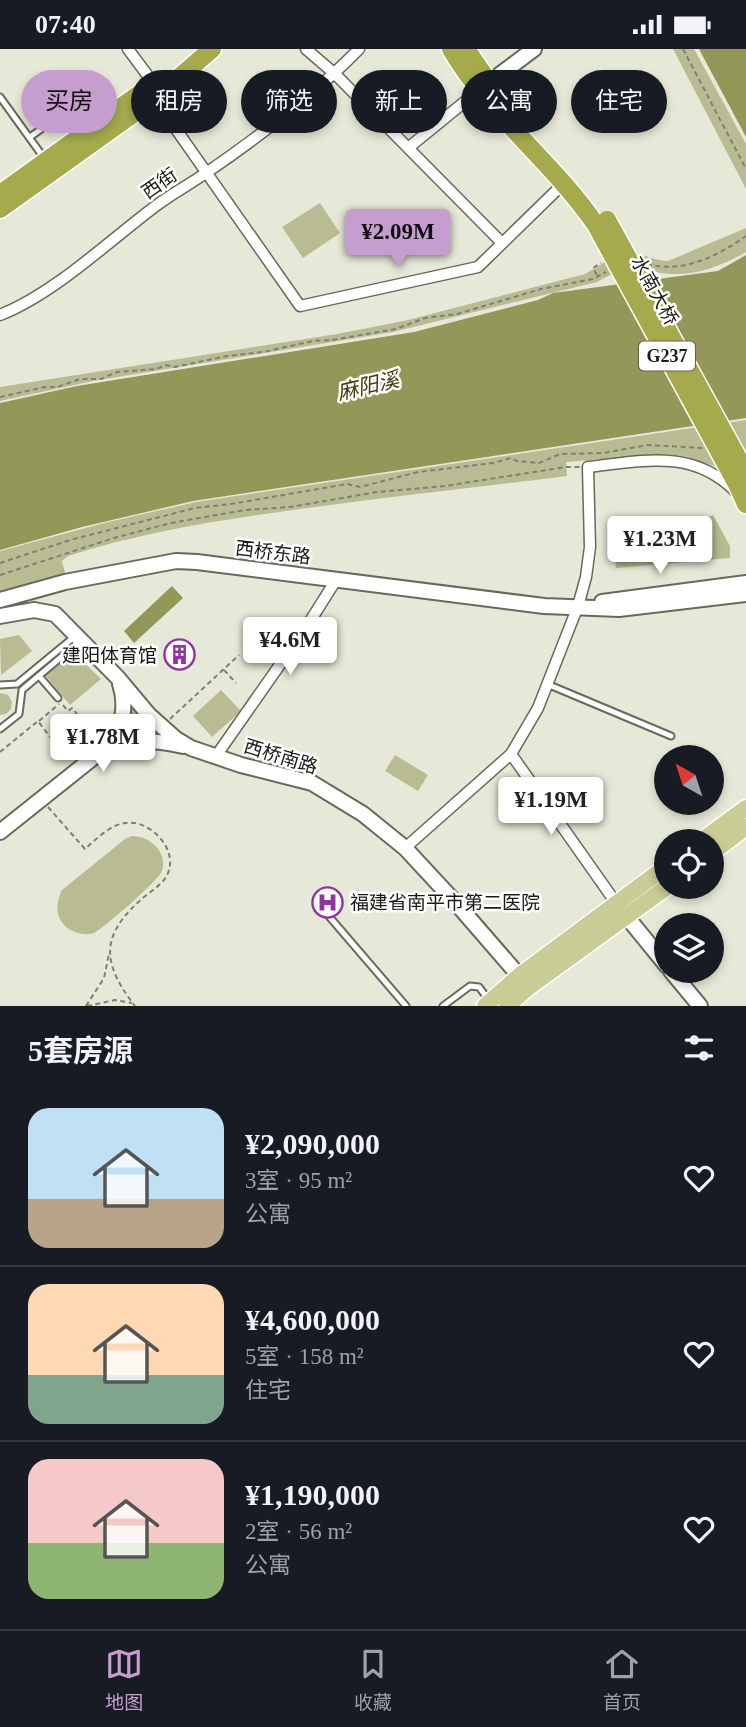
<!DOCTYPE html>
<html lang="zh">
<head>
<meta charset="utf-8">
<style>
  :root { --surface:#171b24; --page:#20242c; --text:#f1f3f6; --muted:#9ea1a6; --line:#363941; --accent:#c59ecf }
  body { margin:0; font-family:"Times New Roman","Noto Sans SC",serif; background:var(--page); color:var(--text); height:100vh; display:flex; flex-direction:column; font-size:26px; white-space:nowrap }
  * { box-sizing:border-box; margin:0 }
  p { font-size:23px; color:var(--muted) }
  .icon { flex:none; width:38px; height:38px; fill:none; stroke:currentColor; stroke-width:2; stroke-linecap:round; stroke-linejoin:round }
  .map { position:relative; height:957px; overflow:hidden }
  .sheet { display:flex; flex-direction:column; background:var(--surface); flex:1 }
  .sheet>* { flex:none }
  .hud { position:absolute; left:21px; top:21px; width:705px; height:63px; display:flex; gap:14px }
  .needle { width:46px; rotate:321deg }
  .tools { position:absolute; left:654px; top:696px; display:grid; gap:14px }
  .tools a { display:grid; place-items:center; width:70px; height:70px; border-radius:50%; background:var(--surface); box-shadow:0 4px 10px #0003; font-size:35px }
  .price { position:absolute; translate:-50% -60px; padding:0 16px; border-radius:7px; background:#fff; color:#222; font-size:23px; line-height:46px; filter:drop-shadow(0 2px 4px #0008) }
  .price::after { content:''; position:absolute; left:50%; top:42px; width:21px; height:16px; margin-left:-10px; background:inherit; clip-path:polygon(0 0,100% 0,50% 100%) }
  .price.selected { background:var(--accent); color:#111 }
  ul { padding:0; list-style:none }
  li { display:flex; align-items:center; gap:21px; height:175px; padding:0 28px }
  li+li { border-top:2px solid var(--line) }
  li span { display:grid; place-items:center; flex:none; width:196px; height:140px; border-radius:21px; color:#555 }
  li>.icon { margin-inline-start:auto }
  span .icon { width:84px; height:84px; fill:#fffc; stroke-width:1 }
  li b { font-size:30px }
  h2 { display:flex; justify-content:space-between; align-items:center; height:84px; padding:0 28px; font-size:30px }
  .pill { padding:0 24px; border-radius:32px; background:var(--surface); box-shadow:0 4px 10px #0003; font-size:24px; line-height:63px }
  .pill.selected { background:var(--accent); color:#111 }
  .status { display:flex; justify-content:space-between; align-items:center; height:49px; padding:0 35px; background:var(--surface); direction:ltr }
  .status svg { height:19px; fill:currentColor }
  .tab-bar { display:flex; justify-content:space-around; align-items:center; height:98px; border-top:2px solid var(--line); background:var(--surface); font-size:19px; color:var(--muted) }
  .tab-bar a { display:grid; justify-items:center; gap:4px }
  .tab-bar .selected { color:var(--accent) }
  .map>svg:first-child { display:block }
  .green { fill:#b9bc92 }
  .water { fill:#939757 }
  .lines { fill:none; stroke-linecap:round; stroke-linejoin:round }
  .lane-casing { stroke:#67695a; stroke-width:9 }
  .street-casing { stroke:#67695a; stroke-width:13 }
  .secondary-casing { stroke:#67695a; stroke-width:18 }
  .primary-casing { stroke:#fff; stroke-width:19 }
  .highway-casing { stroke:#fff; stroke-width:21 }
  .path { stroke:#7f8075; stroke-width:2; stroke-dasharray:5 3.5; stroke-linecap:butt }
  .lane { stroke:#fff; stroke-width:5 }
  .street { stroke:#fff; stroke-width:10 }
  .secondary { stroke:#fff; stroke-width:14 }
  .primary { stroke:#c9cc94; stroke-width:16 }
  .highway { stroke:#a5aa4c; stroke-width:18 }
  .highway-bridge-casing { stroke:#fff; stroke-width:21; stroke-linecap:butt }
  .highway-bridge { stroke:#a5aa4c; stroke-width:18 }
  .labels { text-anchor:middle; stroke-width:5; stroke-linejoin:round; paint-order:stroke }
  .shield { fill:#fff; stroke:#5f5f5a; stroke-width:2 }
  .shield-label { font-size:18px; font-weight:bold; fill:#1a1a14 }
  .street-label { font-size:19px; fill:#1a1a14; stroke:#fff }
  .poi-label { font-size:19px; fill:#1a1a14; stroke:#fff; text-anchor:end }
  .water-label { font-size:21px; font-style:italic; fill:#3d3f0b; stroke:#fff }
</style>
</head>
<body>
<div class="status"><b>07:40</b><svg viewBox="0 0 49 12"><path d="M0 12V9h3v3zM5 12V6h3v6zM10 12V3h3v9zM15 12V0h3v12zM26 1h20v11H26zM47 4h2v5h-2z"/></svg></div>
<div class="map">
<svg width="746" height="957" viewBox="0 0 746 957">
  <rect width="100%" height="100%" fill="#e7e9d8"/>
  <path class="green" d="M 673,0 L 694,0 L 746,95 L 746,140 Z
    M 320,154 L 340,184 L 303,209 L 282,178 Z
    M 746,179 L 746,203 C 723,216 699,226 672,225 C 661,225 650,221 639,219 C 625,218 609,226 597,233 L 393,283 L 93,332 L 0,352 L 0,338 L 337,285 L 408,271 L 585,225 C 596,219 618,203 630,203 C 639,203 654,212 668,212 Z
    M 746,371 L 746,415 L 726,421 L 685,407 L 665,405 L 566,413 L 567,427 C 480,438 394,447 308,459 C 227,470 146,482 68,507 L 62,512 L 66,527 L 0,546 L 0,502 L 104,474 L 196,453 Z
    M 713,466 L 730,497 L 730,509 L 616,519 L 615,509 L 655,495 Z
    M 19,586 L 32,602 L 1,626 L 0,590 Z
    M 78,608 L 101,630 L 70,656 L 45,626 L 65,610 Z
    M 221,641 L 241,662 L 212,688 L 193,667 Z
    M 0,644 L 8,646 L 12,653 L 11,660 L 6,665 L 0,666 Z
    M 127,648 L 170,687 L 118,689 Z
    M 395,706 L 428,726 L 418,742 L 385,722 Z
    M 132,787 C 150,787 168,803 162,822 C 159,831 103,880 94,884 C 83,888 67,882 61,872 C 55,861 57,852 62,841 L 125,790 Z"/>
  <path class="water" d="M 699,0 L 746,0 L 746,88 Z
    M 746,206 L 746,369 L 193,452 L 82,478 L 0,501 L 0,354 L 77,337 L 414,283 L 538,251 L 553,244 L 718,222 Z
    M 172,537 L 183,549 L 134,594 L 124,582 Z"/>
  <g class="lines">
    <defs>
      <path id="lane" d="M 0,48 L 44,109
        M 30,88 L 61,66 L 36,33
        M 39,627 L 58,649
        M 547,635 L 671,687
        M 0,636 L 17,635 L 74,588
        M 0,680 L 19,665 L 22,641 L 79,593
        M 321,858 L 406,957
        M 443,957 L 470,937 L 479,938 L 488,950"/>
      <path id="street" d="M 128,0 L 154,35
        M 306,0 L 335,25 L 502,194
        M 152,46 L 300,257 L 478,218 L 564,134
        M 408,99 L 478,42
        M 0,266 C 54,245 110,191 157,156 C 173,144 190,135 206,124 C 260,87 313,47 359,0
        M 511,705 L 616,854
        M 216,707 L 307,577 L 336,531
        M 405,799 L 511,705 L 538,659 L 578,557 L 586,528 L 590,498 L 588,418 C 642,412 692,399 735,442"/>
      <path id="secondary" d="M 482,39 L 534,0
        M 0,551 L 65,533 L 176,512 L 197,513 L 544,557 L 619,560 L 746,545
        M 602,553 L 746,534
        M 0,567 L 34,561 L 55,565 L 118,629 L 149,666 L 176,690 L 191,699 L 241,716 L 312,734 L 363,765 L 405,799 L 456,854 L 527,936
        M 107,701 C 129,687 159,692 183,697
        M 0,783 L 109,696 C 123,678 127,656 120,635
        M 627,868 L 667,917
        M 671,922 L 700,957"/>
      <path id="primary" d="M 700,793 L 746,759
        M 712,804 L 746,778
        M 485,957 L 519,927 L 667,817
        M 507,957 L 529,938 L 667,838"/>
      <path id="highway" d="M 451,0 C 490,67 553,113 596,176
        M 466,0 L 495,42
        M 0,145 L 149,38
        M 0,160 L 154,50 L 212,0
        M 738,437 L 746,455"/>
    </defs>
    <use href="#lane" class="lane-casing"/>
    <use href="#street" class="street-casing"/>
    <use href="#secondary" class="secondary-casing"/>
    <use href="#primary" class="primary-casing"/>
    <use href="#highway" class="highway-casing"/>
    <path class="path" d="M 683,0 L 746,120
      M 647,215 C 682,225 718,207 746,187
      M 597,226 L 593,219 L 601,214
      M 0,348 L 45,338 L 57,338 L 80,330 L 101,330 L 117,323 L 156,320 L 166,316 L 175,318 L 227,307 L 263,303 L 313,292 L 332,291 L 396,280 L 425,269 L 457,265 L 541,240 L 593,230 L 606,223
      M 0,514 L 70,491 L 195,459 L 231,455 L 347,435 L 360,438 L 418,423 L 493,414 L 511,409 L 517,412 L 539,414 L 560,405 L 603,404 L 648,396 L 703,399
      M 0,526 L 114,489 L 171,474 L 245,461 L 290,458 L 377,443 L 445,437 L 566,418 L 580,418
      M 224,621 L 236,634
      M 63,656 L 68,662 L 72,659 L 77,665
      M 170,670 L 239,606
      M 39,672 L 59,655
      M 0,703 L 38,672 L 50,688
      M 48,758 L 85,800 C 96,790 110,776 125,774 C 148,770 176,797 169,821 C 166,833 154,840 144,848 C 101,885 100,912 135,957
      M 86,957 L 104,929 L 109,905
      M 87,957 L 115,951 L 132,954"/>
    <use href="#lane" class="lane"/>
    <use href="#street" class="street"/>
    <use href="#secondary" class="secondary"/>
    <use href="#primary" class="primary"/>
    <use href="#highway" class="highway"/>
    <defs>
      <path id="highway-bridge" d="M 607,171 L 746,424
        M 596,176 L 738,437"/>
    </defs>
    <use href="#highway-bridge" class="highway-bridge-casing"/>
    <use href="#highway-bridge" class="highway-bridge"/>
  </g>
  <defs>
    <symbol id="building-ring" viewBox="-11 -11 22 22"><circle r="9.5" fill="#fff" stroke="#90359f" stroke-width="1.5"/><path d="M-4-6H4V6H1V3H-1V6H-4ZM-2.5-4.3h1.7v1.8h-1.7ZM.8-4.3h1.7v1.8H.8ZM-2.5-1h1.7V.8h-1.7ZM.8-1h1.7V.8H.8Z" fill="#90359f"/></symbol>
    <symbol id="hospital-ring" viewBox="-11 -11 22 22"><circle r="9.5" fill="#fff" stroke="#90359f" stroke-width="1.5"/><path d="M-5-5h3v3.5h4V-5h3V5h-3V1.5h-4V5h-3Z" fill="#90359f"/></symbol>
  </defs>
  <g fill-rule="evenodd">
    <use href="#building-ring" x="162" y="588" width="35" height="35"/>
    <use href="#hospital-ring" x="310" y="836" width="35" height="35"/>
  </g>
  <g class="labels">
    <rect class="shield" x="639" y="292.5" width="56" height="29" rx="5"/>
    <g class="shield-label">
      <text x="667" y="313">G237</text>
    </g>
    <g class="street-label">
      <text transform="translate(159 134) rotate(-35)" y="7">西街</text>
      <text transform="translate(655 241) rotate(61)" y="7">水南大桥</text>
      <text transform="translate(273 503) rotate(7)" y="7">西桥东路</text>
      <text transform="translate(281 707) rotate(17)" y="7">西桥南路</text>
    </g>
    <g class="poi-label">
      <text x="157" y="613">建阳体育馆</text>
      <text x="350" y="860" text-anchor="start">福建省南平市第二医院</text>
    </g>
    <g class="water-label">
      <text transform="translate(368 337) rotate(-13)" y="7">麻阳溪</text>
    </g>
  </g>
</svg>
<div class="tools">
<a><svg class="needle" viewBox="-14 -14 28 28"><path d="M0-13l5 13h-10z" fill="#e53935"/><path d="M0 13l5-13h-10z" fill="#9ea1a6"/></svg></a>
<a><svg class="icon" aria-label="locate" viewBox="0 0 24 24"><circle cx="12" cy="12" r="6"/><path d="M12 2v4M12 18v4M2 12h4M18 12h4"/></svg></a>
<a><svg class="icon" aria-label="layers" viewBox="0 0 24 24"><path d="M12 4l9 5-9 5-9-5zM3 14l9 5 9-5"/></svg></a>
</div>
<b class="price selected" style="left:398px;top:220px">¥2.09M</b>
<b class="price" style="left:660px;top:527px">¥1.23M</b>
<b class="price" style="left:290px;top:628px">¥4.6M</b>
<b class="price" style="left:103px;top:725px">¥1.78M</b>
<b class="price" style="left:551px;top:788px">¥1.19M</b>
<div class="hud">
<a class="pill selected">买房</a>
<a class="pill">租房</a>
<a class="pill">筛选</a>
<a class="pill">新上</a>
<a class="pill">公寓</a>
<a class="pill">住宅</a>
</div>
</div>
<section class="sheet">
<h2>5套房源<svg class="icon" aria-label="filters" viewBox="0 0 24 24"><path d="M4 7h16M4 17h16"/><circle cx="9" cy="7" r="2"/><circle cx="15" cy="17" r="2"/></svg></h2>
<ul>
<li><span style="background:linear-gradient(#bfe0f5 65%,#b9a48a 0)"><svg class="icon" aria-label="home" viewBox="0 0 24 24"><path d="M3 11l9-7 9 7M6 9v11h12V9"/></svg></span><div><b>¥2,090,000</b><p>3室 · 95 m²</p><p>公寓</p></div><svg class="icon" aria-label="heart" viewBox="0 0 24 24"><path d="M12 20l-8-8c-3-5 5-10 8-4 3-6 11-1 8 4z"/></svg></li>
<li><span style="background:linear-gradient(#ffd9b3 65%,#7fa58c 0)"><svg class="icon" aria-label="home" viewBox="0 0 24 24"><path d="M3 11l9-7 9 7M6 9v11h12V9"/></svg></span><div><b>¥4,600,000</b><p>5室 · 158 m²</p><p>住宅</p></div><svg class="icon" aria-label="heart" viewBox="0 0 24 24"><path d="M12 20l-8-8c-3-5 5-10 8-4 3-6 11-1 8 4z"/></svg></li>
<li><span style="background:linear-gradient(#f6c9c9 60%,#8fb573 0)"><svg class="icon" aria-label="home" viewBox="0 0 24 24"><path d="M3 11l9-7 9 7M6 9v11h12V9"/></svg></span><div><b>¥1,190,000</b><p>2室 · 56 m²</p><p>公寓</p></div><svg class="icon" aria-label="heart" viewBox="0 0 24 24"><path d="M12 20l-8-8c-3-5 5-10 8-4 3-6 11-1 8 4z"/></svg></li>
</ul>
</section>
<nav class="tab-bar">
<a class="selected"><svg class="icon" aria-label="map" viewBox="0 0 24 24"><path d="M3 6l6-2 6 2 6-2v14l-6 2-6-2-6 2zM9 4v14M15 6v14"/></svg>地图</a>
<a><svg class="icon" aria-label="saved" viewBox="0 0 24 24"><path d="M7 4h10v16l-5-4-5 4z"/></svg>收藏</a>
<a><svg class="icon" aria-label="home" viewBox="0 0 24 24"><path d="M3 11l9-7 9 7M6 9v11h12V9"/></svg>首页</a>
</nav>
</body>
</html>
